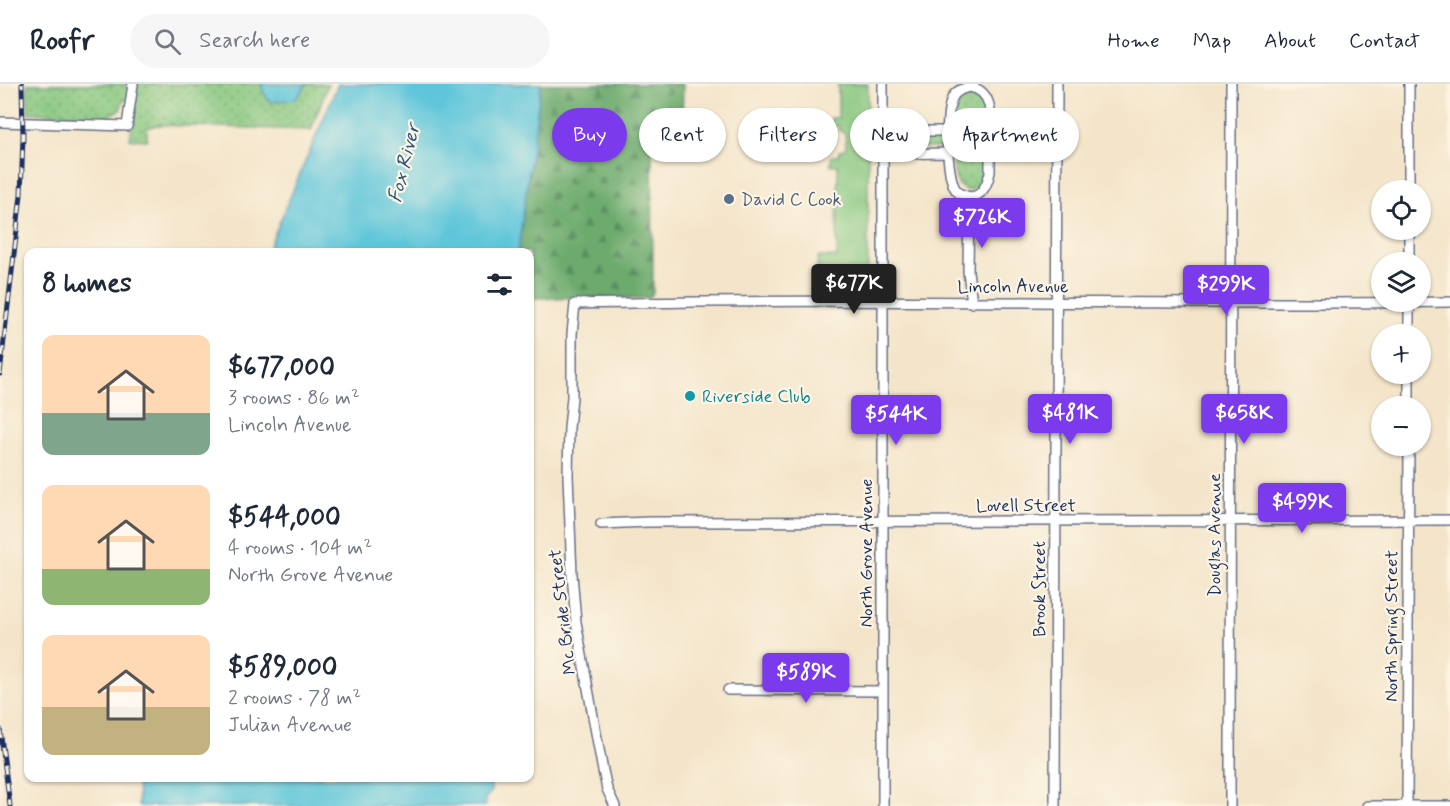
<!DOCTYPE html>
<html lang="en">
<head>
<meta charset="utf-8">
<style>
  :root { --surface:#fff; --page:#f6f6f7; --text:#1f2937; --muted:#747a83; --line:#e0e1e3; --accent:#7c3aed }
  body { margin:0; font-family:Mynerve,sans-serif; background:var(--page); color:var(--text); height:100vh; display:flex; flex-direction:column; font-size:22px; white-space:nowrap }
  * { box-sizing:border-box; margin:0 }
  p { font-size:20px; color:var(--muted) }
  .icon { flex:none; width:33px; height:33px; fill:none; stroke:currentColor; stroke-width:2; stroke-linecap:round; stroke-linejoin:round }
  .map { position:relative; flex:1; overflow:hidden }
  .details { position:absolute; left:24px; top:164px; width:510px; height:534px; display:flex; flex-direction:column; background:var(--surface); border-radius:12px; box-shadow:0 2px 4px #0004 }
  .details>* { flex:none }
  .hud { position:absolute; left:552px; top:24px; width:570px; height:54px; display:flex; gap:12px }
  .controls { position:absolute; left:1371px; top:96px; display:grid; gap:12px }
  .controls a { display:grid; place-items:center; width:60px; height:60px; border-radius:50%; background:var(--surface); box-shadow:0 2px 4px #0004; font-size:30px }
  .price { position:absolute; translate:-50% -51px; padding:0 14px; border-radius:6px; background:var(--accent); color:#fff; font-size:20px; line-height:39px; filter:drop-shadow(0 2px 3px #0008) }
  .price::after { content:''; position:absolute; left:50%; top:36px; width:18px; height:14px; margin-left:-9px; background:inherit; clip-path:polygon(0 0,100% 0,50% 100%) }
  .price.on { background:#222; color:#fff }
  ul { padding:0; list-style:none }
  li { display:flex; align-items:center; gap:18px; height:150px; padding:0 18px }
  li span { display:grid; place-items:center; flex:none; width:168px; height:120px; border-radius:12px; color:#555 }
  li>.icon { margin-inline-start:auto }
  span .icon { width:72px; height:72px; fill:#fffc; stroke-width:1 }
  li b { font-size:26px }
  h2 { display:flex; justify-content:space-between; align-items:center; height:72px; padding:0 18px; font-size:26px }
  .pill { padding:0 21px; border-radius:27px; background:var(--surface); box-shadow:0 2px 4px #0004; font-size:21px; line-height:54px }
  .pill.on { background:var(--accent); color:#fff }
  header { display:flex; align-items:center; gap:36px; box-sizing:border-box; height:84px; padding:0 30px; background:var(--surface); border-bottom:2px solid var(--line) }
  header strong { font-size:28px }
  nav { display:flex; gap:33px; margin-inline-start:auto; font-size:21px }
  .search { width:420px; height:54px; background:var(--page); display:flex; align-items:center; gap:15px; box-sizing:border-box; padding:0 21px; border-radius:33px; color:var(--muted); font-size:22px }
  .map>svg:first-child { display:block }
  .green { fill:#86c67e; stroke:#507a6e; stroke-width:1.5 }
  .forest { fill:url(#forest-firs); stroke:#446d66; stroke-width:1.5 }
  .park { fill:url(#park-dots); stroke:#507a6e; stroke-width:1.5 }
  .water { fill:#5ec6da; stroke:#3c7a9c; stroke-width:1.5 }
  .lines { fill:none; stroke-linecap:round; stroke-linejoin:round }
  .minor-casing { stroke:#676f84; stroke-width:12 }
  .minor { stroke:#fff; stroke-width:9 }
  .rail-casing { stroke:#1b2f5e; stroke-width:5 }
  .rail { stroke:#fcf5e5; stroke-width:3; stroke-dasharray:9; stroke-linecap:butt }
  .service-dot { fill:#5c6f8a; stroke:#fcf5e5; stroke-width:2 }
  .culture-dot { fill:#0f9aa8; stroke:#fcf5e5; stroke-width:2 }
  .labels { text-anchor:middle; stroke-width:4.5; stroke-linejoin:round; paint-order:stroke }
  .service-label { font-size:18px; fill:#4e5e75; stroke:#fcf5e5; text-anchor:start }
  .street-label { font-size:18px; fill:#1b2f5e; stroke:#fcf5e5 }
  .culture-label { font-size:18px; fill:#0d838f; stroke:#fcf5e5; text-anchor:start }
  .water-label { font-size:20px; font-style:italic; fill:#2c557d; stroke:#fcf5e5 }
</style>
</head>
<body>
<header>
<strong>Roofr</strong>
<div class="search"><svg class="icon" aria-label="search" viewBox="0 0 24 24"><circle cx="10" cy="10" r="6"/><path d="M15 15l6 6"/></svg>Search here</div>
<nav><a>Home</a><a>Map</a><a>About</a><a>Contact</a></nav>
</header>
<div class="map">
<svg width="1450" height="722" viewBox="0 0 1450 722">
  <defs>
    <pattern id="forest-firs" width="22" height="20" patternUnits="userSpaceOnUse" patternTransform="scale(1.5)"><rect width="22" height="20" fill="#6cab6d"/><path d="M5 1l3.5 6h-7zM16 11l3.5 6h-7z" fill="#588c5d"/></pattern>
    <pattern id="park-dots" width="8" height="8" patternUnits="userSpaceOnUse" patternTransform="scale(1.5)"><rect width="8" height="8" fill="#86c67e"/><path d="M2 2h.1M6 6h.1" fill="none" stroke="#6da16a" stroke-width="1.8" stroke-linecap="round"/></pattern>
  </defs>
  <rect width="100%" height="100%" fill="#fcf5e5"/>
  <filter id="ink" filterUnits="userSpaceOnUse"><feTurbulence type="fractalNoise" baseFrequency=".0167" numOctaves="2"/><feDisplacementMap in="SourceGraphic" scale="12" xChannelSelector="R" yChannelSelector="G"/><feConvolveMatrix kernelMatrix="1 2 1 2 8 2 1 2 1" color-interpolation-filters="sRGB"/></filter>
  <filter id="wash" filterUnits="userSpaceOnUse"><feTurbulence type="fractalNoise" baseFrequency=".008" numOctaves="4" result="noise"/><feDisplacementMap in="SourceGraphic" scale="24" xChannelSelector="R" yChannelSelector="G"/><feGaussianBlur stdDeviation="1.35" result="paint"/><feColorMatrix in="noise" values="0 0 0 0 0 0 0 0 0 0 0 0 0 0 0 0 0 1.4 0 .05"/><feComposite in="paint" operator="in"/></filter>
  <g filter="url(#wash)">
    <rect width="100%" height="100%" fill="#f4e5ca"/>
    <path class="green" d="M 838,0 L 868,0 L 868,210 L 823,211 L 823,187 L 817,184 L 818,173 L 837,173 L 838,81 L 831,81 L 831,72 L 838,72 L 839,67 L 846,64 L 845,50 L 839,46 L 839,42 L 831,42 L 831,34 L 838,34 Z
      M 1002,50 L 1048,50 L 1050,51 L 1050,63 L 1049,64 L 998,64 C 995,60 994,58 996,54 Z
      M 890,51 L 940,51 L 942,53 L 942,63 L 939,64 L 892,64 L 889,62 Z"/>
    <path class="forest" d="M 541,0 L 683,0 L 682,42 L 652,43 L 653,208 L 650,214 L 530,214 L 530,168 L 518,168 Z"/>
    <path class="park" d="M 27,0 L 130,0 L 128,16 L 124,16 L 120,26 L 107,33 L 28,29 Z
      M 138,0 L 328,0 L 311,46 L 157,41 L 147,44 L 147,56 L 130,55 Z
      M 970,9 C 976,10 981,13 984,19 C 989,28 987,82 984,93 C 982,99 979,104 972,106 C 949,110 953,66 953,52 C 953,43 952,33 953,24 C 954,19 957,16 960,12 Z"/>
    <path class="water" d="M 261,0 L 307,0 L 296,15 L 270,18 L 264,10 Z
      M 338,0 L 541,0 L 518,168 L 267,168 Z
      M 137,693 L 482,693 L 483,698 L 491,700 L 491,708 L 485,714 L 486,722 L 138,722 Z"/>
  </g>
  <g filter="url(#ink)">
    <g class="lines">
      <defs>
        <path id="minor" d="M 883,0 L 883,722
          M 1409,0 L 1409,106
          M 970,3 C 993,7 991,32 991,50 C 990,63 990,76 990,88 C 987,102 980,118 963,111 C 960,110 958,109 956,106 C 946,93 944,24 954,11 C 958,6 964,4 970,3 Z
          M 0,38 L 127,42 L 133,0
          M 991,46 L 1057,46
          M 883,47 L 948,47
          M 990,68 L 1057,68
          M 883,70 L 948,69
          M 969,113 L 968,187 L 972,219
          M 1409,146 L 1409,178
          M 1409,250 L 1409,218
          M 1409,322 L 1409,290
          M 601,440 L 648,438 L 1450,436
          M 728,606 L 883,607
          M 615,722 L 607,705 L 602,682 L 576,538 L 572,490 L 568,392 L 569,344 L 572,313 L 572,250 L 575,220 C 867,213 1158,222 1450,218
          M 1055,722 L 1057,0
          M 1230,722 L 1231,0
          M 1367,722 L 1450,722
          M 1407,722 L 1409,362"/>
      </defs>
      <use href="#minor" class="minor-casing"/>
      <use href="#minor" class="minor"/>
      <defs>
        <path id="rail" d="M 0,290 L 21,111 L 23,52 L 22,0
          M 0,645 L 10,722"/>
      </defs>
      <use href="#rail" class="rail-casing"/>
      <use href="#rail" class="rail"/>
    </g>
  </g>
  <circle class="service-dot" cx="729" cy="115" r="6"/>
  <circle class="culture-dot" cx="690" cy="312" r="6"/>
  <g class="labels">
    <g class="service-label">
      <text x="741" y="121">David C Cook</text>
    </g>
    <g class="street-label">
      <text x="1013" y="208">Lincoln Avenue</text>
      <text x="1026" y="427">Lovell Street</text>
      <text transform="translate(1214 451) rotate(-90)" y="6">Douglas Avenue</text>
      <text transform="translate(866 469) rotate(-90)" y="6">North Grove Avenue</text>
      <text transform="translate(1039 505) rotate(-90)" y="6">Brook Street</text>
      <text transform="translate(562 528) rotate(-97)" y="6">Mc Bride Street</text>
      <text transform="translate(1391 542) rotate(-90)" y="6">North Spring Street</text>
    </g>
    <g class="culture-label">
      <text x="702" y="318">Riverside Club</text>
    </g>
    <g class="water-label">
      <text transform="translate(403 79) rotate(-76)" y="7">Fox River</text>
    </g>
  </g>
</svg>
<div class="controls">
<a><svg class="icon" aria-label="locate" viewBox="0 0 24 24"><circle cx="12" cy="12" r="6"/><path d="M12 2v4M12 18v4M2 12h4M18 12h4"/></svg></a>
<a><svg class="icon" aria-label="layers" viewBox="0 0 24 24"><path d="M12 4l9 5-9 5-9-5zM3 14l9 5 9-5"/></svg></a>
<a>+</a>
<a>−</a>
</div>
<b class="price" style="left:982px;top:165px">$726K</b>
<b class="price on" style="left:854px;top:231px">$677K</b>
<b class="price" style="left:1226px;top:232px">$299K</b>
<b class="price" style="left:1070px;top:361px">$481K</b>
<b class="price" style="left:1244px;top:361px">$658K</b>
<b class="price" style="left:896px;top:362px">$544K</b>
<b class="price" style="left:1302px;top:450px">$499K</b>
<b class="price" style="left:806px;top:620px">$589K</b>
<div class="hud">
<a class="pill on">Buy</a>
<a class="pill">Rent</a>
<a class="pill">Filters</a>
<a class="pill">New</a>
<a class="pill">Apartment</a>
</div>
<section class="details">
<h2>8 homes<svg class="icon" aria-label="filters" viewBox="0 0 24 24"><path d="M4 7h16M4 17h16"/><circle cx="9" cy="7" r="2"/><circle cx="15" cy="17" r="2"/></svg></h2>
<ul>
<li><span style="background:linear-gradient(#ffd9b3 65%,#7fa58c 0)"><svg class="icon" aria-label="home" viewBox="0 0 24 24"><path d="M3 11l9-7 9 7M6 9v11h12V9"/></svg></span><div><b>$677,000</b><p>3 rooms · 86 m²</p><p>Lincoln Avenue</p></div></li>
<li><span style="background:linear-gradient(#ffd9b3 70%,#8fb573 0)"><svg class="icon" aria-label="home" viewBox="0 0 24 24"><path d="M3 11l9-7 9 7M6 9v11h12V9"/></svg></span><div><b>$544,000</b><p>4 rooms · 104 m²</p><p>North Grove Avenue</p></div></li>
<li><span style="background:linear-gradient(#ffd9b3 60%,#c2b280 0)"><svg class="icon" aria-label="home" viewBox="0 0 24 24"><path d="M3 11l9-7 9 7M6 9v11h12V9"/></svg></span><div><b>$589,000</b><p>2 rooms · 78 m²</p><p>Julian Avenue</p></div></li>
</ul>
</section>
</div>
</body>
</html>
